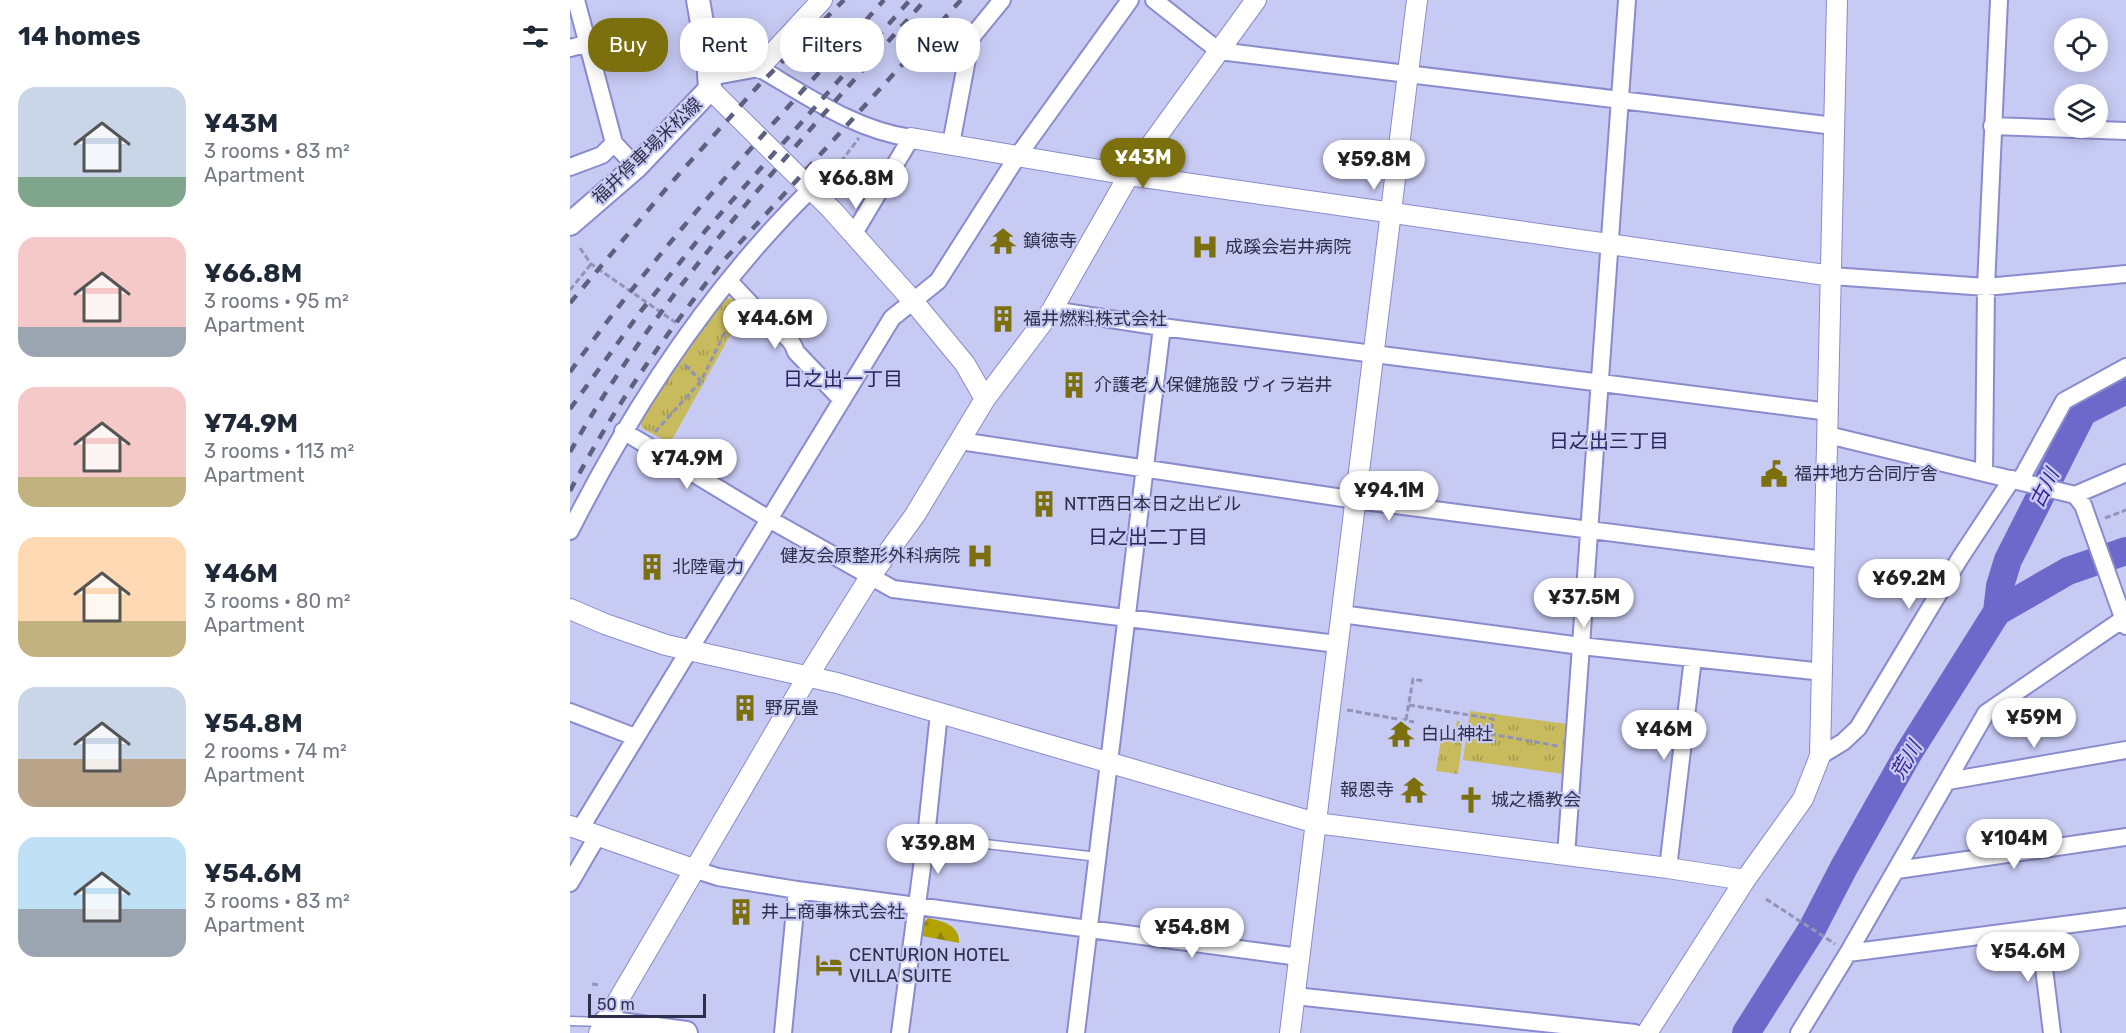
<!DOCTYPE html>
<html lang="en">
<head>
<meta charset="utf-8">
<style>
  :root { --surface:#fff; --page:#f2f2f3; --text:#1f2937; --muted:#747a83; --accent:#7b6f0e }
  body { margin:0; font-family:Rubik,"Noto Sans JP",sans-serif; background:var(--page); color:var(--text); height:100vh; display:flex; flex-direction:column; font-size:22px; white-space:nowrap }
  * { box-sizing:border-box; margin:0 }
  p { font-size:20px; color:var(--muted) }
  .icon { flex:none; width:33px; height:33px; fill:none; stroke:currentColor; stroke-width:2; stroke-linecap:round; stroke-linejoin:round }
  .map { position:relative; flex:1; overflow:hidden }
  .sheet { display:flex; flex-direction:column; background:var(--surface); width:570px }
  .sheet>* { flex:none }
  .top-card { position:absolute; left:18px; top:18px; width:570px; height:54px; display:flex; gap:12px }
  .controls { position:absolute; left:1484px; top:18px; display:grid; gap:12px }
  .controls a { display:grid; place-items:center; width:54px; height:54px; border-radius:50%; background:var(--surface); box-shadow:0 3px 15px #0003; font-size:30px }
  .scale { position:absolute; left:18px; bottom:15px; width:118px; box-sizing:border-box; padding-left:6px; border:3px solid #2e2f4a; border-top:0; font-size:16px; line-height:21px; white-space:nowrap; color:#2e2f4a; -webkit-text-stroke:4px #c7caf3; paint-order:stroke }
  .price { position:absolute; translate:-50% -51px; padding:0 14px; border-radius:21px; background:#fff; color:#222; font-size:20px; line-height:39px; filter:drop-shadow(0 2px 3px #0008) }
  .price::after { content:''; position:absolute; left:50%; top:36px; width:18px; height:14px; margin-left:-9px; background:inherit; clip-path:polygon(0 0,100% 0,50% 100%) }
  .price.selected { background:var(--accent); color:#fff }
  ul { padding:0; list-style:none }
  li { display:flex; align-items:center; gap:18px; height:150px; padding:0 18px }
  li span { display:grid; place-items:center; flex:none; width:168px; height:120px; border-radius:18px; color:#555 }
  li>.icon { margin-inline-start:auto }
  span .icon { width:72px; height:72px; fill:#fffc; stroke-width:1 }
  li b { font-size:26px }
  h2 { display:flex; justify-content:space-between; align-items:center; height:72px; padding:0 18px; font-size:26px }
  .chip { padding:0 21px; border-radius:24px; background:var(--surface); box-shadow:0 3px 15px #0003; font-size:21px; line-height:54px }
  .chip.selected { background:var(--accent); color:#fff }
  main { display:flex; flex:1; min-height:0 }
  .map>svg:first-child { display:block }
  .grass { fill:url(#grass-tufts) }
  .forest { fill:url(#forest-firs) }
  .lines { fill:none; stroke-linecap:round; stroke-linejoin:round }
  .river { stroke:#6c69ca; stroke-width:28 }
  .service-casing { stroke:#898bcd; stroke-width:11 }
  .minor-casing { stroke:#898bcd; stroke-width:20 }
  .tertiary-casing { stroke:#898bcd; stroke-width:22 }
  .secondary-casing { stroke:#898bcd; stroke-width:26 }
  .path { stroke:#9193b7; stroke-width:3; stroke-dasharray:6 3; stroke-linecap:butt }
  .service { stroke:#fff; stroke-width:8 }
  .minor { stroke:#fff; stroke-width:16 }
  .tertiary { stroke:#fff; stroke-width:20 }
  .secondary { stroke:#fff; stroke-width:22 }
  .rail { stroke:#5e607f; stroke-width:4.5; stroke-dasharray:10 10; stroke-linecap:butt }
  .labels { text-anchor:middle; stroke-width:4.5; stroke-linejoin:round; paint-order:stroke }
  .street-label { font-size:18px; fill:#2e2f4a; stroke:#c7caf3 }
  .poi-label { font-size:18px; fill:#2e2f4a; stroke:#c7caf3; text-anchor:start }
  .neighbourhood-label { font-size:20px; fill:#29255d; stroke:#c7caf3 }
  .water-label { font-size:20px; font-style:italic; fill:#372095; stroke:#c7caf3 }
</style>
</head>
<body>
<main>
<section class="sheet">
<h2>14 homes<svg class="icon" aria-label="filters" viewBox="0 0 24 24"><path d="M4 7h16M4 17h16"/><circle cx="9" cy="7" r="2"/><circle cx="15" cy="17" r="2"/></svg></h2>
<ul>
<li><span style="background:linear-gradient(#c9d6e8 75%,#7fa58c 0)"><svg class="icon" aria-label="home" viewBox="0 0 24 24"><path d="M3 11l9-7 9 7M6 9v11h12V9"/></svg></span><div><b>¥43M</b><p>3 rooms · 83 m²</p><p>Apartment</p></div></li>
<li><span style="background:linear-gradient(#f6c9c9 75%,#9aa5b1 0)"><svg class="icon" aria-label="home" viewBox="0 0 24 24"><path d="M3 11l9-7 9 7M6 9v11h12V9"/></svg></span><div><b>¥66.8M</b><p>3 rooms · 95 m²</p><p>Apartment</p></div></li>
<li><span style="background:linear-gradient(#f6c9c9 75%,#c2b280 0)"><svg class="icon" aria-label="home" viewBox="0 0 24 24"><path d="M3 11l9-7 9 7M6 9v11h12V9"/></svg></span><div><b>¥74.9M</b><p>3 rooms · 113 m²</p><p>Apartment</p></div></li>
<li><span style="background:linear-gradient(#ffd9b3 70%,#c2b280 0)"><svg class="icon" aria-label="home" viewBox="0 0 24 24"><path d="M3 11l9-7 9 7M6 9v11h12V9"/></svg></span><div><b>¥46M</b><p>3 rooms · 80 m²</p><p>Apartment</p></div></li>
<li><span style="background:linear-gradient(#c9d6e8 60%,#b9a48a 0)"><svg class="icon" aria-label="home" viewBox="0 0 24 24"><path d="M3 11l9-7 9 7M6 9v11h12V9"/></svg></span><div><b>¥54.8M</b><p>2 rooms · 74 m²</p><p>Apartment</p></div></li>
<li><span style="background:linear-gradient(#bfe0f5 60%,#9aa5b1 0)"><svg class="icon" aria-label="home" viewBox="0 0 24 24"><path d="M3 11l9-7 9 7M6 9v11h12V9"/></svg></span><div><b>¥54.6M</b><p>3 rooms · 83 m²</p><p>Apartment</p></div></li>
</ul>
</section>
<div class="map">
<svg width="1556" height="1033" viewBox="0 0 1556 1033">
  <defs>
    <pattern id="grass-tufts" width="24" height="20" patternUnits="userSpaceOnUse" patternTransform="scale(1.5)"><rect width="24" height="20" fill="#c7bb5e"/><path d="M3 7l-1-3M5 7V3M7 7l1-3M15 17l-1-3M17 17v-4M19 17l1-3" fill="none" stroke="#a29850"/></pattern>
    <pattern id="forest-firs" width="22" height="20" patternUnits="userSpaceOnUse" patternTransform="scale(1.5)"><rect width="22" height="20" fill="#b2a204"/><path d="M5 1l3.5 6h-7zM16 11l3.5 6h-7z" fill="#918408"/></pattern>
  </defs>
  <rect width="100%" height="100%" fill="#c7caf3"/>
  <path class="grass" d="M 154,298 L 166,299 L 175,309 L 100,443 L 72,428 L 69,416 L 120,341 Z
    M 900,711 L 997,724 L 993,774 L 893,760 Z
    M 887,720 L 891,723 L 892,743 L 888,774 L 866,771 L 871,740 L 884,741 Z"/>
  <path class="forest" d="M 358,918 C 372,921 390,925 389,943 L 352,936 L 352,925 Z"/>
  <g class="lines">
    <path class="river" d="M 1427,612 L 1430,586 L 1438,560 L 1513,412 L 1556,390
      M 1176,1033 L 1242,929 L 1273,869 L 1339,752 L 1427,612 L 1498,571 L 1556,551"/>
    <defs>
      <path id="service" d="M 356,837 L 528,857
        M 0,1021 L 33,1022"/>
      <path id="minor" d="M 6,0 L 44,143 L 66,167
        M 584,0 L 649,51 L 1264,126
        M 0,48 L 18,43
        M 140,77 L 189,68 C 237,96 285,130 341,138 L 283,235
        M 1422,126 L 1556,131
        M 381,144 L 401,38 L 432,0
        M 0,167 L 32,155 L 44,143
        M 1262,276 L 1416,287 L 1556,274
        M 159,281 L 208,333 C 217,335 223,343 226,352 L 270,398
        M 482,310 L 592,327 L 1259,412
        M 53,431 L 199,519 L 323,589 L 767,644
        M 1258,435 L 1505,495 L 1556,473
        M 390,441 L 786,500 L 1255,560
        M 1414,473 L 1416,287 L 1429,0
        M 1450,481 L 1494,401 L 1556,367
        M 1505,495 L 1513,505 L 1556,626
        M 0,531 C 63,406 140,288 241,189
        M 771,614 L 1011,646 L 1253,672
        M 0,712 L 65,737
        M 1250,756 L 1273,742 L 1288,728 L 1390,558 L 1442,479
        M 1378,781 L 1556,750
        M 10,829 L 322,318 L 368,281 L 447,157 L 560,0
        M 996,856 L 1057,0
        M 1098,868 L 1123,658
        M 123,869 L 148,877 L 227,890 L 729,957
        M 1327,870 L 1556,837
        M 0,883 L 28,835
        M 1469,928 L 1482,1033
        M 1278,953 L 1556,917
        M 725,996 L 1065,1033
        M 213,1033 L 227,890
        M 330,1033 L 356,837 L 369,713
        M 506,1033 L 592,327
        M 1229,1033 L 1278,953 L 1416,713 L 1556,617"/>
      <path id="tertiary" d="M 189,68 L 252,0
        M 341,138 L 559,175 L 1262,276
        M 415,399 L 482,310 L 559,175 L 686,0
        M 0,609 L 35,624 L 96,645 L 267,683 L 746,823 L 1098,868 L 1175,880
        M 0,826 L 123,869
        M 29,1033 L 238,676 L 300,577 L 345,515 L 415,399 L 395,364 L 343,301 L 262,210 L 140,89
        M 720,1033 L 847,0
        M 1077,1033 L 1175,880 L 1233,799 L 1250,756 L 1267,0"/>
      <path id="secondary" d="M 0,224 L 66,167 L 140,89 L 138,57 L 128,0
        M 35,1022 L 116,1033"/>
    </defs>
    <use href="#service" class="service-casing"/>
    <use href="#minor" class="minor-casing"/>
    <use href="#tertiary" class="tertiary-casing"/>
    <use href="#secondary" class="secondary-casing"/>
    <path class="path" d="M 260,176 L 289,138
      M 10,248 L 21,264 L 108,324
      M 0,290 L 21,264
      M 115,365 L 131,381
      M 85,432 L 131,381 L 155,332 L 169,313
      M 1535,518 L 1556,510
      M 839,705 L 923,719 L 921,734 L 988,746
      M 777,710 L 844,722
      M 836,720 L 843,679 L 853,681
      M 1196,899 L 1265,944
      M 22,984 L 30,985"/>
    <use href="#service" class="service"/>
    <use href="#minor" class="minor"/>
    <use href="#tertiary" class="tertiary"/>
    <use href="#secondary" class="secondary"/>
    <path class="rail" d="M 0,303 L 101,183 L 189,85 L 274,0
      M 0,372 C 94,240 206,121 314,0
      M 0,409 L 71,311 L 136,230 L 340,0
      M 0,452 C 95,284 228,144 355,0
      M 0,491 C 43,408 97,332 155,259 L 391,0"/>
  </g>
  <defs>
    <symbol id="temple-bare" viewBox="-9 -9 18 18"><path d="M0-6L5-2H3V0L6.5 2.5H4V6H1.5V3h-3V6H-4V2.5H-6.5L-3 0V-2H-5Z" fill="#7b6f0e" stroke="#c7caf3" stroke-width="2.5" paint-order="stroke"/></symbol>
    <symbol id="hospital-bare" viewBox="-9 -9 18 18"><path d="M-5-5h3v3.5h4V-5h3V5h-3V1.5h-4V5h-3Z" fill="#7b6f0e" stroke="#c7caf3" stroke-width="2.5" paint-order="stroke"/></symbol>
    <symbol id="building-bare" viewBox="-9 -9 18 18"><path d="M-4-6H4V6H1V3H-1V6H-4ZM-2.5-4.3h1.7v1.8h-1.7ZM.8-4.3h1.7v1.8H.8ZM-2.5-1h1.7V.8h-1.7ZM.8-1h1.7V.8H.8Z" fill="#7b6f0e" stroke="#c7caf3" stroke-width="2.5" paint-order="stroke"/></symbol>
    <symbol id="civic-bare" viewBox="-9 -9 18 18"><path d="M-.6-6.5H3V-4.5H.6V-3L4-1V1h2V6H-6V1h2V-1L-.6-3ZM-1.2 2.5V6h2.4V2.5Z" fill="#7b6f0e" stroke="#c7caf3" stroke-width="2.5" paint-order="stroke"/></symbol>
    <symbol id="church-bare" viewBox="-9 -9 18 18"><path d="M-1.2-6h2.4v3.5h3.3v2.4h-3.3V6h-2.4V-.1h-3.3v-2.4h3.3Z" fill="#7b6f0e" stroke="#c7caf3" stroke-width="2.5" paint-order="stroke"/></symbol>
    <symbol id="hotel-bare" viewBox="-9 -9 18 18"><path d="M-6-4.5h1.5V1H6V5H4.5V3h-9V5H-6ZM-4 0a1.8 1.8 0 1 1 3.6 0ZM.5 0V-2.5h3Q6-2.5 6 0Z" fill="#7b6f0e" stroke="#c7caf3" stroke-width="2.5" paint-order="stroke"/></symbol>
  </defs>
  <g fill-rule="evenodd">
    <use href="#temple-bare" x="414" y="222" width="38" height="38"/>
    <use href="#hospital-bare" x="616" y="228" width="38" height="38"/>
    <use href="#building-bare" x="414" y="300" width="38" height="38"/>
    <use href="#building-bare" x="485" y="366" width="38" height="38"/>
    <use href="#civic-bare" x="1185" y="455" width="38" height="38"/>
    <use href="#building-bare" x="455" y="485" width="38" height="38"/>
    <use href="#hospital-bare" x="391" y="537" width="38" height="38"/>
    <use href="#building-bare" x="63" y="548" width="38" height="38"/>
    <use href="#building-bare" x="156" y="689" width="38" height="38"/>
    <use href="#temple-bare" x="812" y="715" width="38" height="38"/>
    <use href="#temple-bare" x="825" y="771" width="38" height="38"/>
    <use href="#church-bare" x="882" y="781" width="38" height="38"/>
    <use href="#building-bare" x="152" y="893" width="38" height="38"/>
    <use href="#hotel-bare" x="240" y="946" width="38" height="38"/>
  </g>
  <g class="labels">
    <g class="street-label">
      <text transform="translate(77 151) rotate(-44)" y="6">福井停車場米松線</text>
    </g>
    <g class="poi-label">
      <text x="453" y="247">鎮徳寺</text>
      <text x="655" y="253">成蹊会岩井病院</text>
      <text x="453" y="325">福井燃料株式会社</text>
      <text x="524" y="391">介護老人保健施設 ヴィラ岩井</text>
      <text x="1224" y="480">福井地方合同庁舎</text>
      <text x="494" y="510">NTT西日本日之出ビル</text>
      <text x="390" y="562" text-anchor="end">健友会原整形外科病院</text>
      <text x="102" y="573">北陸電力</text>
      <text x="195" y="714">野尻畳</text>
      <text x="851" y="740">白山神社</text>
      <text x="824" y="796" text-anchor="end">報恩寺</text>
      <text x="921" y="806">城之橋教会</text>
      <text x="191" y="918">井上商事株式会社</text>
      <text x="279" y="961">CENTURION HOTEL<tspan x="279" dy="21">VILLA SUITE</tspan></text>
    </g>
    <g class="neighbourhood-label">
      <text x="273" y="386">日之出一丁目</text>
      <text x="1039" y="448">日之出三丁目</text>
      <text x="578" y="544">日之出二丁目</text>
    </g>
    <g class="water-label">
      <text transform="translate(1474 488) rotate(-63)" y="7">古川</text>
      <text transform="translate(1336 760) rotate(-60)" y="7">荒川</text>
    </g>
  </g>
</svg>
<div class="controls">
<a><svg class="icon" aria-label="locate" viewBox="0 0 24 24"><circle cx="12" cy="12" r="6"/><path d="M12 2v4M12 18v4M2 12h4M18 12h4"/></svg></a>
<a><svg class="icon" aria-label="layers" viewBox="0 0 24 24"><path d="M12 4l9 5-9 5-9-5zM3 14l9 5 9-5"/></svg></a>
</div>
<div class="scale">50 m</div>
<b class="price selected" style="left:573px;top:189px">¥43M</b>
<b class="price" style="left:804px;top:191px">¥59.8M</b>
<b class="price" style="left:286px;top:210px">¥66.8M</b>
<b class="price" style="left:205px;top:350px">¥44.6M</b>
<b class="price" style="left:117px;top:490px">¥74.9M</b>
<b class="price" style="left:819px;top:522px">¥94.1M</b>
<b class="price" style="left:1339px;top:610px">¥69.2M</b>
<b class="price" style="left:1014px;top:629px">¥37.5M</b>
<b class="price" style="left:1464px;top:749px">¥59M</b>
<b class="price" style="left:1094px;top:761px">¥46M</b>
<b class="price" style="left:1444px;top:870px">¥104M</b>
<b class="price" style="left:368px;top:875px">¥39.8M</b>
<b class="price" style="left:622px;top:959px">¥54.8M</b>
<b class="price" style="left:1458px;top:983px">¥54.6M</b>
<div class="top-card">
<a class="chip selected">Buy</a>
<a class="chip">Rent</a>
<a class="chip">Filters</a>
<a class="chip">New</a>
</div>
</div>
</main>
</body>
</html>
